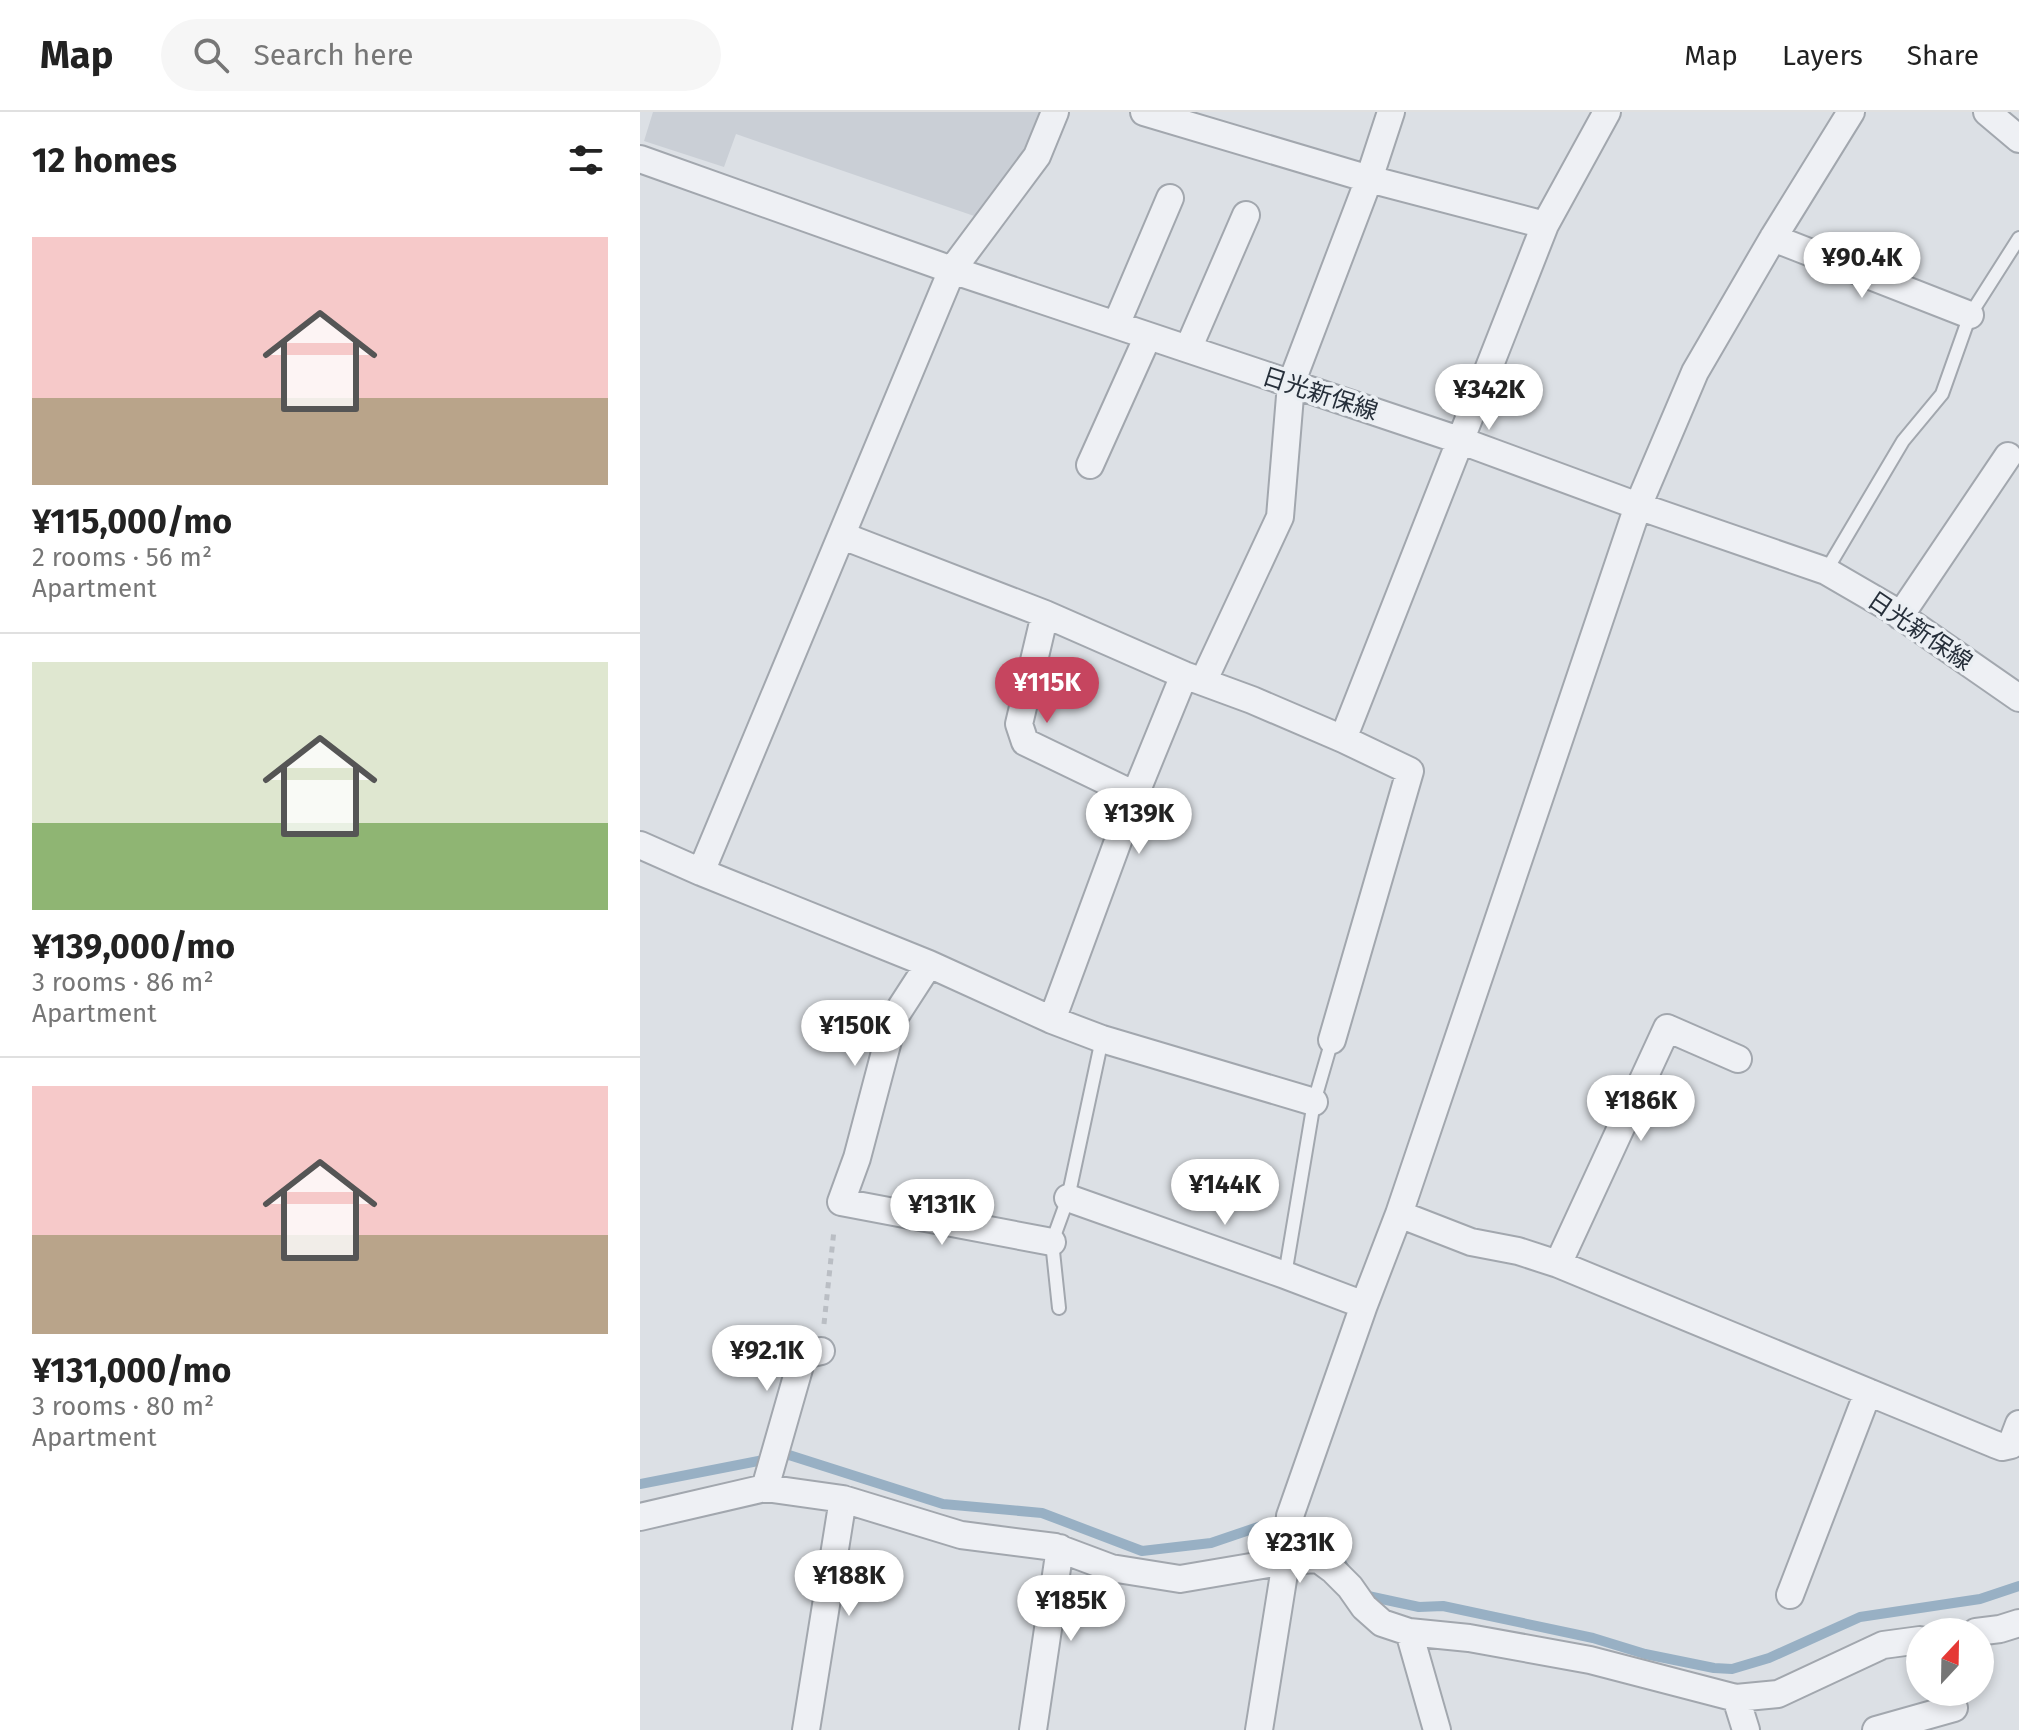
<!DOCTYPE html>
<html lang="en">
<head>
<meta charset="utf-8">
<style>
  :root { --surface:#fff; --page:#f6f6f6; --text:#222; --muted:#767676; --line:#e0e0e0; --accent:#c6455f }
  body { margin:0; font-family:"Fira Sans","Noto Sans JP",sans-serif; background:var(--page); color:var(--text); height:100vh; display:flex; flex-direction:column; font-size:30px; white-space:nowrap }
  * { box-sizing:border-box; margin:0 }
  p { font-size:26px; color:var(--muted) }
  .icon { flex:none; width:44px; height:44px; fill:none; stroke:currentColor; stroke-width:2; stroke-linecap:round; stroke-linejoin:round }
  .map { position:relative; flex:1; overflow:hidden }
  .side { display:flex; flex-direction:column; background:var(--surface); width:640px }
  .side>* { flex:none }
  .needle { width:52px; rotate:22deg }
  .fabs { position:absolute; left:1266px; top:1506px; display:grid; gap:16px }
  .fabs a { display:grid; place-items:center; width:88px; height:88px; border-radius:50%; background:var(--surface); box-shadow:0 4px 12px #0003; font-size:40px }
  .price { position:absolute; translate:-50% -68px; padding:0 18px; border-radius:28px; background:#fff; color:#222; font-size:26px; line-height:52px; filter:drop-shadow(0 2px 4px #0008) }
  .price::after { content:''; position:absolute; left:50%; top:48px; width:24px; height:18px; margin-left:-12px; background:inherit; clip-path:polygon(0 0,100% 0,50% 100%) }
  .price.on { background:var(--accent); color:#fff }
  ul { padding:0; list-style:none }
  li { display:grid; align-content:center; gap:16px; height:424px; padding:0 32px }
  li+li { border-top:2px solid var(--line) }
  li span { display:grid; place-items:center; height:248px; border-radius:0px; color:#555 }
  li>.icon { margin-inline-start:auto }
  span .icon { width:144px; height:144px; fill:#fffc; stroke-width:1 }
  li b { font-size:34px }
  h2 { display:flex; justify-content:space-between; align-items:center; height:96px; padding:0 32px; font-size:34px }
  header { display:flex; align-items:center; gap:48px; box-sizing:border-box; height:112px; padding:0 40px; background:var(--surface); border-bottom:2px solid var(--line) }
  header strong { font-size:38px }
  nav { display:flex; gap:44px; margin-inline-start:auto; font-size:28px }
  .search { width:560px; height:72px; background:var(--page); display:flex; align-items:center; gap:20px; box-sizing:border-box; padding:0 28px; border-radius:44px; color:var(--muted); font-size:30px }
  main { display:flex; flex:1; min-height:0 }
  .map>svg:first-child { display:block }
  .built { fill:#cacfd6 }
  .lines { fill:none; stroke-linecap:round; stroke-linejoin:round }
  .stream { stroke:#98b0c4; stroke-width:10 }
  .lane-casing { stroke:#a2a7ae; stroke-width:16 }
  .street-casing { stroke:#a2a7ae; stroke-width:30 }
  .path { stroke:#babec4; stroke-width:5; stroke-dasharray:6 6; stroke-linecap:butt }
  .lane { stroke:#eef0f4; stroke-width:12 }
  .street { stroke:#eef0f4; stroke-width:26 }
  .labels { text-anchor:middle; stroke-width:7; stroke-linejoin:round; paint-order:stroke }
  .street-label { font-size:24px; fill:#262f3a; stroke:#ebeff3 }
</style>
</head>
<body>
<header>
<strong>Map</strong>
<div class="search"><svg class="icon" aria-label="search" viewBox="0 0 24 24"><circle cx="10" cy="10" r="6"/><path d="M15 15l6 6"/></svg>Search here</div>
<nav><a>Map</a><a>Layers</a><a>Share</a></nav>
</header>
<main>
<section class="side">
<h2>12 homes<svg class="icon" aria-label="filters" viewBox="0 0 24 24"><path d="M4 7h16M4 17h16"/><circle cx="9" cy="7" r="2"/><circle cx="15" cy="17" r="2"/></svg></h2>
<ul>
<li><span style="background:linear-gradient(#f6c9c9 65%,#b9a48a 0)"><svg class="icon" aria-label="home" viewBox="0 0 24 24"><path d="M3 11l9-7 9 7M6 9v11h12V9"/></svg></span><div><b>¥115,000/mo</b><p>2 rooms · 56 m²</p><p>Apartment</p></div></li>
<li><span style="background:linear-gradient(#dfe7d0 65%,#8fb573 0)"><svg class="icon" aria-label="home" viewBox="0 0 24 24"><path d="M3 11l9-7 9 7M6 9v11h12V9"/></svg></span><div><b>¥139,000/mo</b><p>3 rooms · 86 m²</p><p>Apartment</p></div></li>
<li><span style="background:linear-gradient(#f6c9c9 60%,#b9a48a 0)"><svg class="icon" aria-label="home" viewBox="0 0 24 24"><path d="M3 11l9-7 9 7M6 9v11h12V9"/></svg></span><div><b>¥131,000/mo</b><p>3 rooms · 80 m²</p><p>Apartment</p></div></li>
</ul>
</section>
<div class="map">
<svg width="1379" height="1618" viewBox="0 0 1379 1618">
  <rect width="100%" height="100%" fill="#dce0e5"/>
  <path class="built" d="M 13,0 L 404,0 L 402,8 L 340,106 L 96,22 L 84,55 L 4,29 Z"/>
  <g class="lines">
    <path class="stream" d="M 0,1372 L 149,1343 L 303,1392 L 402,1401 L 502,1439 L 571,1431 L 624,1413 L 661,1413 L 686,1424 L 704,1455
      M 724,1480 L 728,1484 L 779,1495 L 803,1494 L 953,1526 L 1005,1542 L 1074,1556 L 1092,1557 L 1129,1546 L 1220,1505 L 1340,1487 L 1379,1474"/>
    <defs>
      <path id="lane" d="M 1186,459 L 1263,329 L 1302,282 L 1330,203 L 1379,126
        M 645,1163 L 674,990 L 692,928
        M 419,1196 L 412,1130 L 428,1086 L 462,927"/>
      <path id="street" d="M 415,0 L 397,44 L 312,158 L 61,760 L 289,852 L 412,908 L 462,927 L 674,990
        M 504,0 L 729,67 L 905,113
        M 1347,0 L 1379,27
        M 0,47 L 312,158 L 819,328 L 998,394 L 1186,459 L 1248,495 L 1379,586
        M 1133,126 L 1330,203
        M 476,213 L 530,86
        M 548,237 L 606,103
        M 450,353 L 508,224
        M 203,424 L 405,502 L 544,563 L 612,588 L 703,627 L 770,659 L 692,928
        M 405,502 L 379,612 L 385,630 L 495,683
        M 1260,504 L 1368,344
        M 563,570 L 640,405 L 651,272 L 729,67 L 751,0
        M 703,627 L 905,113 L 967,0
        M 0,733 L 61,760
        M 289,852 L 254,906 L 217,1046 L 201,1090 L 412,1130
        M 412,908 L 495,683 L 544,563
        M 428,1086 L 645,1163 L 724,1193
        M 759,1102 L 831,1130 L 878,1139 L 918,1152 L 1354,1332 L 1362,1335 L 1371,1333 L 1379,1312
        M 918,1152 L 1027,916 L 1098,947
        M 125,1376 L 163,1243 L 181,1239
        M 0,1405 L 125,1376 L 203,1387 L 321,1423 L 415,1435 L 471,1456 L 540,1467 L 646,1449 L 678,1447 L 693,1458 L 710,1475 L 724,1495 L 742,1511 L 769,1520 L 829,1526 L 950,1548 L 1096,1586 L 1138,1582 L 1243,1533 L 1280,1528
        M 1150,1483 L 1228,1280
        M 769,1520 L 797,1618
        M 1336,1520 L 1360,1517 L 1379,1511
        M 1096,1586 L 1106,1618
        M 166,1618 L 203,1387
        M 393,1618 L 420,1436
        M 619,1618 L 646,1449 L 650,1404 L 724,1193 L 759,1102 L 998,394 L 1055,260 L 1133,126 L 1211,0
        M 1236,1618 L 1314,1596"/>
    </defs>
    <use href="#lane" class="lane-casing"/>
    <use href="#street" class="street-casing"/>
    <path class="path" d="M 184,1212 L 194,1118"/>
    <use href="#lane" class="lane"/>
    <use href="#street" class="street"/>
  </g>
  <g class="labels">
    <g class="street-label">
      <text transform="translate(680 282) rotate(18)" y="8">日光新保線</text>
      <text transform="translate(1280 519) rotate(34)" y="8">日光新保線</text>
    </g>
  </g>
</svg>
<div class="fabs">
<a><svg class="needle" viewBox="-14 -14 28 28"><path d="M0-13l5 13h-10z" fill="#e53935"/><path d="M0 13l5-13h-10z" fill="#767676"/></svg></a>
</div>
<b class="price" style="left:1222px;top:188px">¥90.4K</b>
<b class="price" style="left:849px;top:320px">¥342K</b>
<b class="price on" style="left:407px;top:613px">¥115K</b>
<b class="price" style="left:499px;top:744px">¥139K</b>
<b class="price" style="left:215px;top:956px">¥150K</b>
<b class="price" style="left:1001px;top:1031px">¥186K</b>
<b class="price" style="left:585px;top:1115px">¥144K</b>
<b class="price" style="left:302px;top:1135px">¥131K</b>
<b class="price" style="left:127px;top:1281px">¥92.1K</b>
<b class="price" style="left:660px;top:1473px">¥231K</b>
<b class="price" style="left:209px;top:1506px">¥188K</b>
<b class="price" style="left:431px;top:1531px">¥185K</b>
</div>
</main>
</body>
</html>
